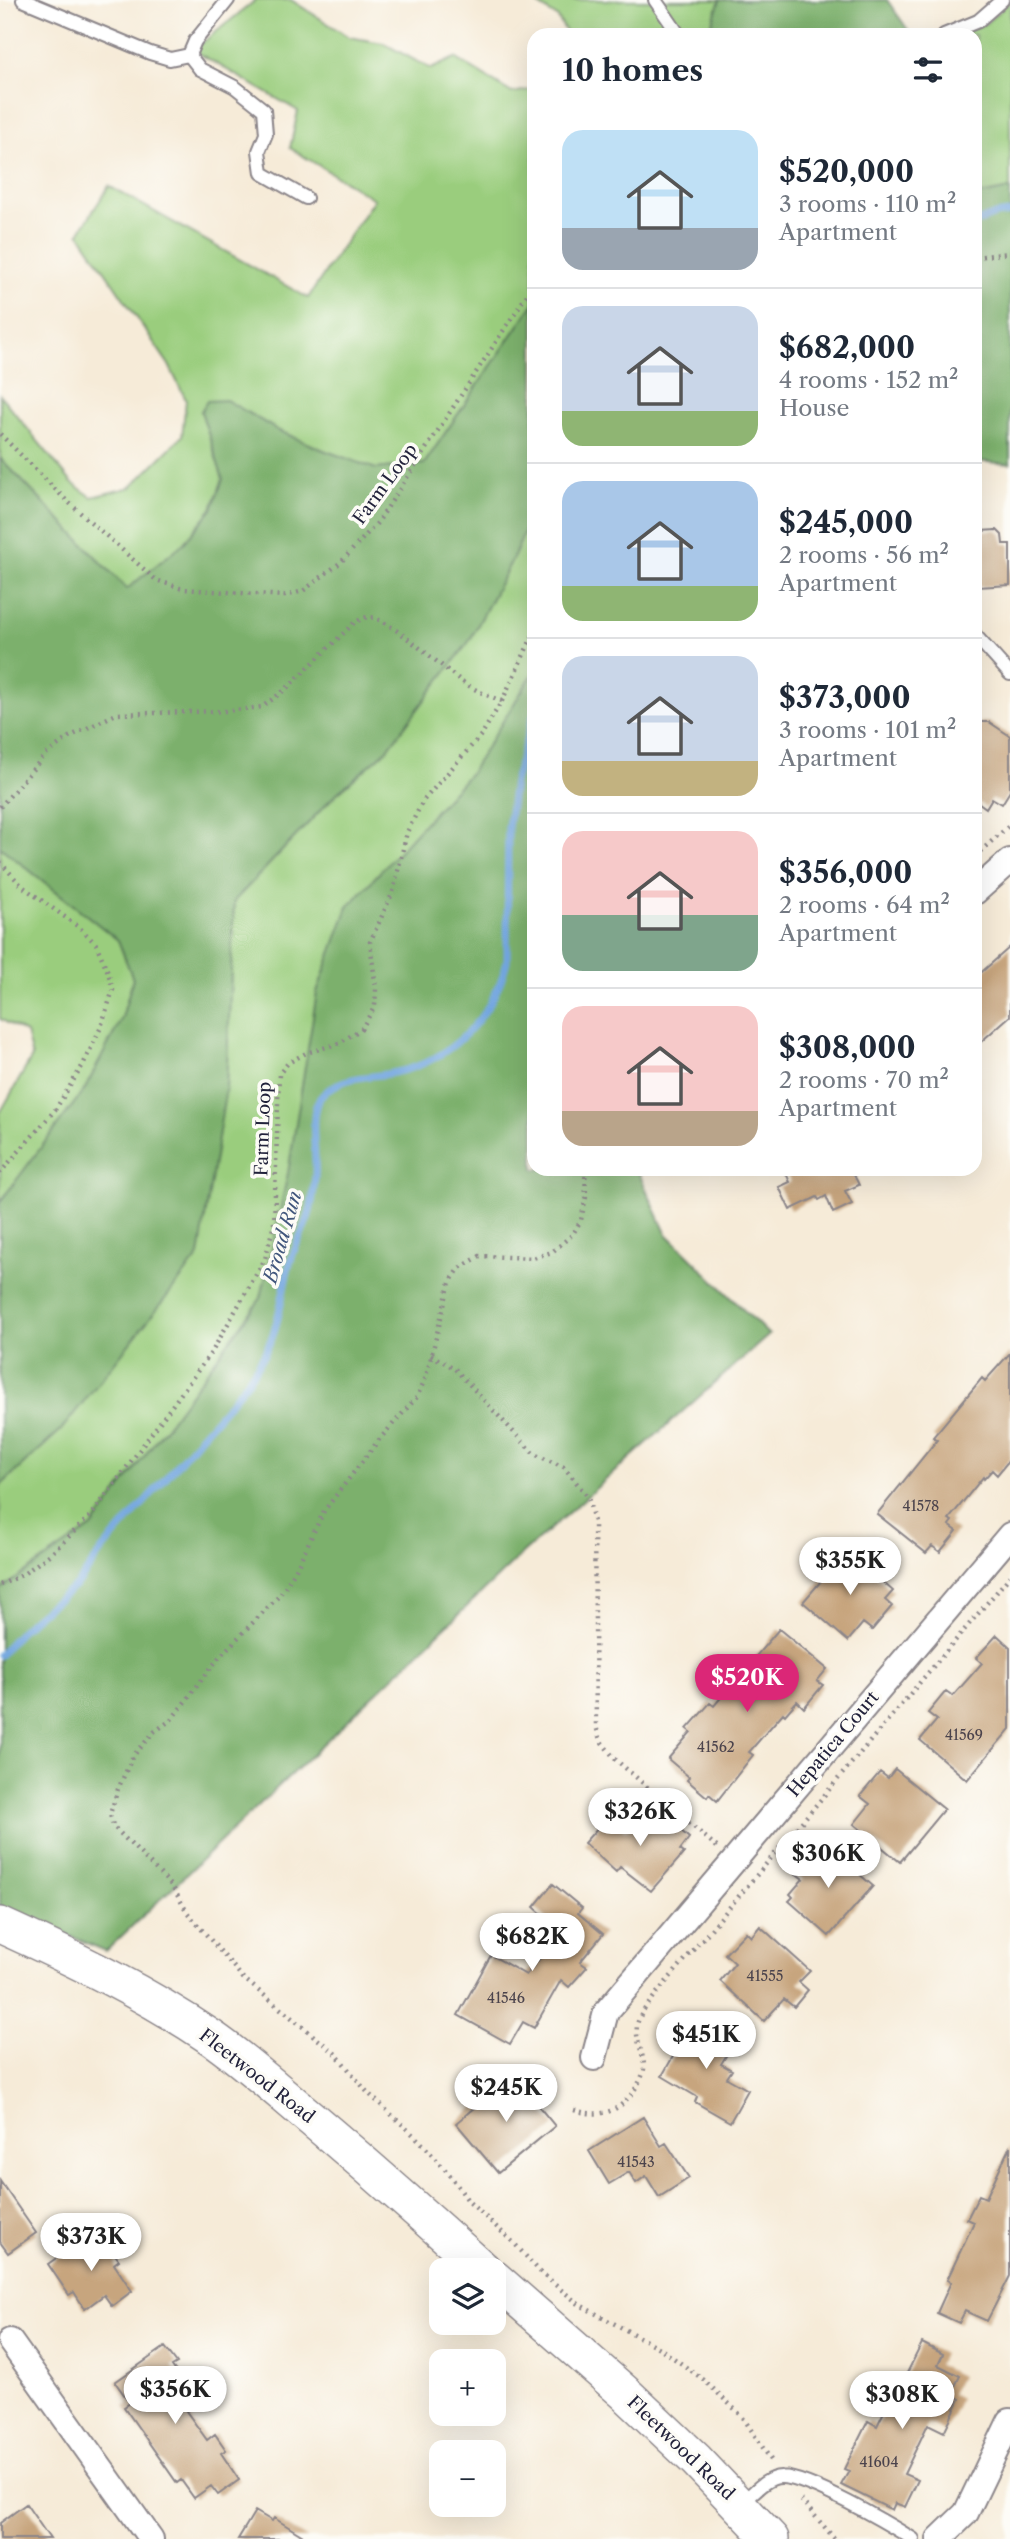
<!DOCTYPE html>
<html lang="en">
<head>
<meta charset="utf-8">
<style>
  :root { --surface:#fff; --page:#f6f6f7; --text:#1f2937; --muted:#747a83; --line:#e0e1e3; --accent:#db2777 }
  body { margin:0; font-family:"Libre Caslon Text",serif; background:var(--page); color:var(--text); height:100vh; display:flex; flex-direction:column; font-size:26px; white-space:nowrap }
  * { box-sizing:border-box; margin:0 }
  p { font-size:23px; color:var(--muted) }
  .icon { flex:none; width:38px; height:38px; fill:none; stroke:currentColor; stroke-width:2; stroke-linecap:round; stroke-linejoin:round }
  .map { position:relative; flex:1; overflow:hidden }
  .side { position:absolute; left:527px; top:28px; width:455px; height:1148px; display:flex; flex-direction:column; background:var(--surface); border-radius:21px; box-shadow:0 7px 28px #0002 }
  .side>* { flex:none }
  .fabs { position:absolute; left:429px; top:2258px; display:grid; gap:14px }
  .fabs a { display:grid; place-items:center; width:77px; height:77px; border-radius:14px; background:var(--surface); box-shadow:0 7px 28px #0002; font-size:35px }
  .price { position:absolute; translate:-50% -60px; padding:0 16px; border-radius:24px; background:#fff; color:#222; font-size:23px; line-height:46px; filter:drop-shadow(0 2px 4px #0008) }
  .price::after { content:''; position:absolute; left:50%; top:42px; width:21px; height:16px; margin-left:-10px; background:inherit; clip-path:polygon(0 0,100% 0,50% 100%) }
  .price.selected { background:var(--accent); color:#fff }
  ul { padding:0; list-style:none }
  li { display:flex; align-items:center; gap:21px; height:175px; padding:0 35px }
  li+li { border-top:2px solid var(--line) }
  li span { display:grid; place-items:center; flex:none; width:196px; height:140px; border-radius:21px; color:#555 }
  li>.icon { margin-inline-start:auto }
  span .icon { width:84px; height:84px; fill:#fffc; stroke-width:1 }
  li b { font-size:30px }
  h2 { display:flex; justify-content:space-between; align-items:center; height:84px; padding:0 35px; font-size:30px }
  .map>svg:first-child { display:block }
  .green { fill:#9acd7d; stroke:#5e785c; stroke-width:2 }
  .forest { fill:#7bb06c; stroke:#4e6954; stroke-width:2 }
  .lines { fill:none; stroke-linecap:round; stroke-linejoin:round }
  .stream { stroke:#72a6df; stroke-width:7 }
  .building { fill:#c7a57e }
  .service-casing { stroke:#8c868a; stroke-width:16 }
  .minor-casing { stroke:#8c868a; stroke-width:28 }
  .secondary-casing { stroke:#8c868a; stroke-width:38 }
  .path { stroke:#8c868a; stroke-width:4.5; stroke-dasharray:2 5; stroke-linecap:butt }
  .service { stroke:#fff; stroke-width:12 }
  .minor { stroke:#fff; stroke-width:24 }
  .secondary { stroke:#fff; stroke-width:35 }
  .labels { text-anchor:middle; stroke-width:7; stroke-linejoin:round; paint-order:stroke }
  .number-label { font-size:14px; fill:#4b434c }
  .street-label { font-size:18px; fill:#22223b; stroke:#fdfcf7 }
  .water-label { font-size:19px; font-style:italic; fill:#42577d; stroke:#fdfcf7 }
</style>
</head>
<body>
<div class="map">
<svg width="1010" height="2539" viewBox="0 0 1010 2539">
  <rect width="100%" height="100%" fill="#fdfcf7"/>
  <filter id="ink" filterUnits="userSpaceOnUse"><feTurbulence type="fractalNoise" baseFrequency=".0143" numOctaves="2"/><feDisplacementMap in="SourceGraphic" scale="14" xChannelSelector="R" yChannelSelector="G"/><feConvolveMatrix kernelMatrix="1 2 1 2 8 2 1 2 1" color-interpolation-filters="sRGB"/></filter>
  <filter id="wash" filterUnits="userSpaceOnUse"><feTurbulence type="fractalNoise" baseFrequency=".00686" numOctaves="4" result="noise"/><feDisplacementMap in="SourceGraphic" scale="28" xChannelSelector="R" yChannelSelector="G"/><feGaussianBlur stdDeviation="1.57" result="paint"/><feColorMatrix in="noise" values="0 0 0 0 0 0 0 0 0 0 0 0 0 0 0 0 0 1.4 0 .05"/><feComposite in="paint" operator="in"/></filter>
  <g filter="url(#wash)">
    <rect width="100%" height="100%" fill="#f6ebd8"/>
    <path class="green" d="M 256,0 L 291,0 L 349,37 L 383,43 L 431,69 L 455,58 L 512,93 L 534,89 L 534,303 L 424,464 L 376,469 L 326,451 L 279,431 L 226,400 L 201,411 L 223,479 L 212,509 L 184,543 L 127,589 L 0,458 L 0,395 L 72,483 L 92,497 L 131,487 L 182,436 L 186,400 L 169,365 L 79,233 L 109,186 L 308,298 L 374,199 L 290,148 L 298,111 L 193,50 Z
      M 531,0 L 720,0 L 708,35 L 568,35 L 557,17 Z
      M 1010,1 L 1010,189 L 975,196 L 975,35 L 957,35 L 986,23 Z
      M 534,509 L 534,672 L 471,772 L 348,907 L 261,1298 L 92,1527 L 0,1590 L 0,1486 L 61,1430 L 226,1088 L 234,901 L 335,795 L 386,751 L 470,640 L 515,554 Z
      M 0,847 L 118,940 L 133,979 L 122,1018 L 85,1089 L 0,1202 L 0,1113 L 32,1057 L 26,1033 L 0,1019 Z"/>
    <path class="forest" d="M 720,0 L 887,0 L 908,30 L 906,35 L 708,35 Z
      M 1010,189 L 1010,464 L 975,461 L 975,196 Z
      M 534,303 L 534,509 L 515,554 L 470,640 L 386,751 L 335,795 L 234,901 L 226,1088 L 199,1256 L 61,1430 L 0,1486 L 0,1202 L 85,1089 L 122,1018 L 133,979 L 118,940 L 0,847 L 0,458 L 127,589 L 184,543 L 212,509 L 223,479 L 201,411 L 207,401 L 226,400 L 279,431 L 326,451 L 376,469 L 424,464 Z
      M 534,672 L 534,1169 L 637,1169 L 666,1233 L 769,1335 L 523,1553 L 106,1951 L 0,1907 L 0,1590 L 92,1527 L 261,1298 L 288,1173 L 317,992 L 348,907 L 471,772 Z"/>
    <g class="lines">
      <path class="stream" d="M 975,223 L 995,215 L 1010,213
        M 0,1655 C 14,1636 30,1621 49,1606 C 58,1599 70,1592 78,1583 C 87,1573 94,1560 103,1549 C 135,1512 169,1476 200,1437 C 225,1408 253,1380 269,1344 C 280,1321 282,1292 289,1267 C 293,1250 302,1234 308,1218 C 313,1204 314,1190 315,1176 C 317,1156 308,1113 320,1098 C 338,1075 367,1078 393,1073 C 450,1062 493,1017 507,961 L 508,828 L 514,782 L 534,714"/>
    </g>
    <g id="blocks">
      <path class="building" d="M 997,530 L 1002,535 L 1003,544 L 1010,544 L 1010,585 L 978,587 L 975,537 L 980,531 Z
        M 981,722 L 989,722 L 1010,736 L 1010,791 L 1002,804 L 992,798 L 986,808 L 975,800 L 975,732 Z
        M 1010,947 L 1010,1016 L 975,1047 L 975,978 Z
        M 784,1169 L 851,1169 L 859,1185 L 845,1191 L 852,1204 L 833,1213 L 826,1196 L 819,1200 L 817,1197 L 790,1210 L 779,1187 L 790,1182 Z
        M 1010,1353 L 1010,1459 L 997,1475 L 992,1470 L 984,1479 L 983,1477 L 949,1519 L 952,1521 L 949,1525 L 957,1531 L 940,1552 L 932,1546 L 926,1553 L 877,1514 L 937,1440 L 933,1437 L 982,1378 L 985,1381 Z
        M 847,1551 L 893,1591 L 885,1600 L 892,1606 L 872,1630 L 863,1623 L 848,1641 L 803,1602 Z
        M 779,1629 L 827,1669 L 817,1681 L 823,1685 L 804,1708 L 797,1701 L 785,1715 L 783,1713 L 749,1752 L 753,1755 L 717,1801 L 709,1794 L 707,1797 L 687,1780 L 689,1777 L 668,1759 L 691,1732 L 687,1729 L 710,1703 L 714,1706 Z
        M 997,1635 L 1010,1647 L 1010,1729 L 967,1780 L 920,1740 L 937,1720 L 928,1713 L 946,1691 L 953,1696 L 982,1663 L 976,1658 Z
        M 895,1769 L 944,1809 L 900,1862 L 854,1824 L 870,1804 L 860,1796 L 880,1772 L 888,1778 Z
        M 659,1811 L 689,1838 L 680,1850 L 684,1853 L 651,1891 L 620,1867 L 616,1872 L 584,1843 L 608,1816 L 626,1831 L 632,1824 L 641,1832 Z
        M 828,1847 L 873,1886 L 829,1936 L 789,1901 L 793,1897 L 790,1894 L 803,1879 L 794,1872 L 812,1852 L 819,1858 Z
        M 553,1884 L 582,1908 L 578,1913 L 603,1934 L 580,1962 L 587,1967 L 569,1987 L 561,1980 L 534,2028 L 523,2022 L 510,2044 L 458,2015 L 491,1955 L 526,1975 L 555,1940 L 546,1932 L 553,1924 L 534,1907 Z
        M 760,1926 L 810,1971 L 799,1982 L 808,1990 L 794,2007 L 784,1999 L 764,2021 L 720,1981 L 735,1963 L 725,1954 L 746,1932 L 751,1937 Z
        M 700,2020 L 735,2041 L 721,2064 L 732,2070 L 727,2078 L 748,2090 L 730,2122 L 695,2102 L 697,2097 L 662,2076 L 688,2030 L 693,2032 Z
        M 513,2075 L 555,2126 L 498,2173 L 456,2123 Z
        M 643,2117 L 661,2146 L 666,2143 L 689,2178 L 659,2197 L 646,2176 L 636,2183 L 629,2172 L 609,2184 L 589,2151 Z
        M 1010,2146 L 1010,2276 L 987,2321 L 965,2311 L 959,2323 L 937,2313 L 951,2282 L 947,2280 L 974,2222 L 967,2219 L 979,2195 L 986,2198 Z
        M 0,2181 L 36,2233 L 8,2253 L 0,2242 Z
        M 89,2235 L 99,2250 L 107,2244 L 119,2260 L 114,2264 L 132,2291 L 112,2306 L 104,2295 L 85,2309 L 74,2292 L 69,2295 L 48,2264 Z
        M 922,2343 L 943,2354 L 938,2365 L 960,2376 L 951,2394 L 960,2399 L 944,2432 L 928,2424 L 904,2474 L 918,2480 L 905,2507 L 895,2503 L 892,2510 L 841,2485 L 849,2471 L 844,2469 L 868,2421 L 877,2426 L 902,2375 L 905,2377 Z
        M 165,2347 L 177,2363 L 172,2366 L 198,2403 L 186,2411 L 207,2440 L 215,2434 L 226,2450 L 221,2453 L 239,2480 L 218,2495 L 211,2486 L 194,2498 L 181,2480 L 177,2483 L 124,2407 L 130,2403 L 115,2382 Z
        M 26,2504 L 50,2539 L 0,2539 L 0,2523 Z
        M 255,2511 L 272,2521 L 274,2518 L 308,2539 L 238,2539 Z"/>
    </g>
  </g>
  <g filter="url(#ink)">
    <use href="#blocks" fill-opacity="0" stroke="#8c868a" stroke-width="2"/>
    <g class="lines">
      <defs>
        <path id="service" d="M 23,0 L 150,53 L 170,59 L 189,55
          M 228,0 L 195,41 L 189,55 L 200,69 L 235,87 L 264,110 L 266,134 L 259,151 L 262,173 L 306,198
          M 655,0 L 679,35
          M 944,35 L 978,21 L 1002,0
          M 975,635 L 1010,674
          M 742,2503 C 752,2494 767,2476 782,2477 C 810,2478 887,2523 913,2539"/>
        <path id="minor" d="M 975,892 L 1010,861
          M 594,2058 L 606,2012 L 1010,1535
          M 10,2341 L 151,2539
          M 939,2539 L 966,2513 L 1010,2421"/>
        <path id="secondary" d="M 0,1925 C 73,1958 146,1993 212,2038 C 245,2061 276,2089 307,2115 C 367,2165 426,2218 484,2270
          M 494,2278 L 624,2392 L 696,2460 L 771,2539"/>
      </defs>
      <use href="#service" class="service-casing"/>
      <use href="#minor" class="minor-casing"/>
      <use href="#secondary" class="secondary-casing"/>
      <path class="path" d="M 975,257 L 1010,253
        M 0,434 L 66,500 L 156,580 L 183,589 L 285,596 L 303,591 L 341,562 L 378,522 L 534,284
        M 0,807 L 45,755 L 69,737 L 116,714 L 225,711 L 262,707 L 286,689 L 354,623 C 358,621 364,617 369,617 C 386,616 445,670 463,682 C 475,690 488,696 502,701
        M 975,856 L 1010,825
        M 0,862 L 22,886 L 80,928 L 96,944 L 108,972 L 113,990 L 101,1027 L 83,1065 L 55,1110 L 0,1173
        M 585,1169 L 586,1197 L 581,1220 L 573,1234 L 552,1252 L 533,1258 L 480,1256 L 460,1268 L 450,1282 L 426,1377 L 417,1397 L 378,1441 L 324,1511 L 295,1571 L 280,1595 L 220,1656 L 171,1720 L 154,1732 L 133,1756 L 118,1789 L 110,1814 L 113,1826 L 172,1886 L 187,1912 L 243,1978 L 336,2054 L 368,2093 L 420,2141 L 450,2175 L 469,2202 L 513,2242 L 543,2275 L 580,2305 L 661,2349 L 704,2380 L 742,2416 L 773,2463
        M 431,1355 L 454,1368 L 534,1454 L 564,1467 L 588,1497 L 594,1522 L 596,1726 L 600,1740 L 616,1760 L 718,1848
        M 0,1585 L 22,1575 L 53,1552 L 93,1513 L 213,1350 L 265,1259 L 274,1224 L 279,1074 L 288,1063 L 306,1053 L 340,1043 L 362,1028 L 375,1006 L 376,989 L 370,942 L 393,892 L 407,832 L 423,801 L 482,734 L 502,701 L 534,633
        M 574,2110 C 601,2118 619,2113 635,2089 C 639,2083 643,2076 644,2069 C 645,2055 635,2041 637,2026 C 638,2015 650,2003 656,1994 L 1010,1576
        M 801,2500 L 835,2539"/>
      <use href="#service" class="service"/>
      <use href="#minor" class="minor"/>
      <use href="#secondary" class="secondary"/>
    </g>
  </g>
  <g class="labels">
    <g class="number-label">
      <text x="921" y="1511">41578</text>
      <text x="964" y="1740">41569</text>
      <text x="716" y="1752">41562</text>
      <text x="765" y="1981">41555</text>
      <text x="506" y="2003">41546</text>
      <text x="636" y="2167">41543</text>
      <text x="879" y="2467">41604</text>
    </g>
    <g class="street-label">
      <text transform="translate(385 484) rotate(-54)" y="6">Farm Loop</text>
      <text transform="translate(263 1129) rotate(-88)" y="6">Farm Loop</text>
      <text transform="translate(833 1744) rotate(-50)" y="6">Hepatica Court</text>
      <text transform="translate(257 2076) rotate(38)" y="6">Fleetwood Road</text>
      <text transform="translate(681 2448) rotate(44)" y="6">Fleetwood Road</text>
    </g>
    <g class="water-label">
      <text transform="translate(282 1237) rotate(-74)" y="7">Broad Run</text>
    </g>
  </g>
</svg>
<div class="fabs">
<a><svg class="icon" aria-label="layers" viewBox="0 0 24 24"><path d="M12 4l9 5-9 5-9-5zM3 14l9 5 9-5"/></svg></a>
<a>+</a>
<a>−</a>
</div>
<b class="price" style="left:850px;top:1597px">$355K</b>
<b class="price selected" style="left:747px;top:1714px">$520K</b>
<b class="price" style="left:640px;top:1848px">$326K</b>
<b class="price" style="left:828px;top:1890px">$306K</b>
<b class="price" style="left:532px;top:1973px">$682K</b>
<b class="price" style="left:706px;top:2071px">$451K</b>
<b class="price" style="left:506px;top:2124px">$245K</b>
<b class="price" style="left:91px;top:2273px">$373K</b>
<b class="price" style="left:175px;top:2426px">$356K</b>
<b class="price" style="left:902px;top:2431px">$308K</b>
<section class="side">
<h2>10 homes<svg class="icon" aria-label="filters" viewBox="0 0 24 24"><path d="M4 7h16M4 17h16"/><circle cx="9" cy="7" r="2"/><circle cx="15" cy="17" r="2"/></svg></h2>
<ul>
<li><span style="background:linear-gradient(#bfe0f5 70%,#9aa5b1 0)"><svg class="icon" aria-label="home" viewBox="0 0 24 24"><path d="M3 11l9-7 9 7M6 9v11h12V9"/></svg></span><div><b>$520,000</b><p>3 rooms · 110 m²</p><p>Apartment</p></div></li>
<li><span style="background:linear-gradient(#c9d6e8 75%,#8fb573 0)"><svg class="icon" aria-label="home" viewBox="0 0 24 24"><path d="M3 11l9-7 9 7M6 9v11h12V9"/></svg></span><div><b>$682,000</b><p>4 rooms · 152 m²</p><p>House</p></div></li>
<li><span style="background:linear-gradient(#a9c7e8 75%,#8fb573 0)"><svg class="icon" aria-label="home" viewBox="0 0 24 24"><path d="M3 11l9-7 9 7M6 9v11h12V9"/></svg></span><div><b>$245,000</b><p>2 rooms · 56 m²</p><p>Apartment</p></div></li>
<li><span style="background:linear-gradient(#c9d6e8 75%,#c2b280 0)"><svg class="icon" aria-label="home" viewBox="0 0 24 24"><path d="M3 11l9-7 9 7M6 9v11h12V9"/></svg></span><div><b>$373,000</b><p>3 rooms · 101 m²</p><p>Apartment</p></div></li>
<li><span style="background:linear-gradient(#f6c9c9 60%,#7fa58c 0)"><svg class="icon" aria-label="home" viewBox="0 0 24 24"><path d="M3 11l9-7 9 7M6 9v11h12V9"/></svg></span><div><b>$356,000</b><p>2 rooms · 64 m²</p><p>Apartment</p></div></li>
<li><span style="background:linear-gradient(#f6c9c9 75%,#b9a48a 0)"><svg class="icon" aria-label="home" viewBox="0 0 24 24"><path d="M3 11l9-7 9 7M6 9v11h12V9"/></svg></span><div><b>$308,000</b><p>2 rooms · 70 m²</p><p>Apartment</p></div></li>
</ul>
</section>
</div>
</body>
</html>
